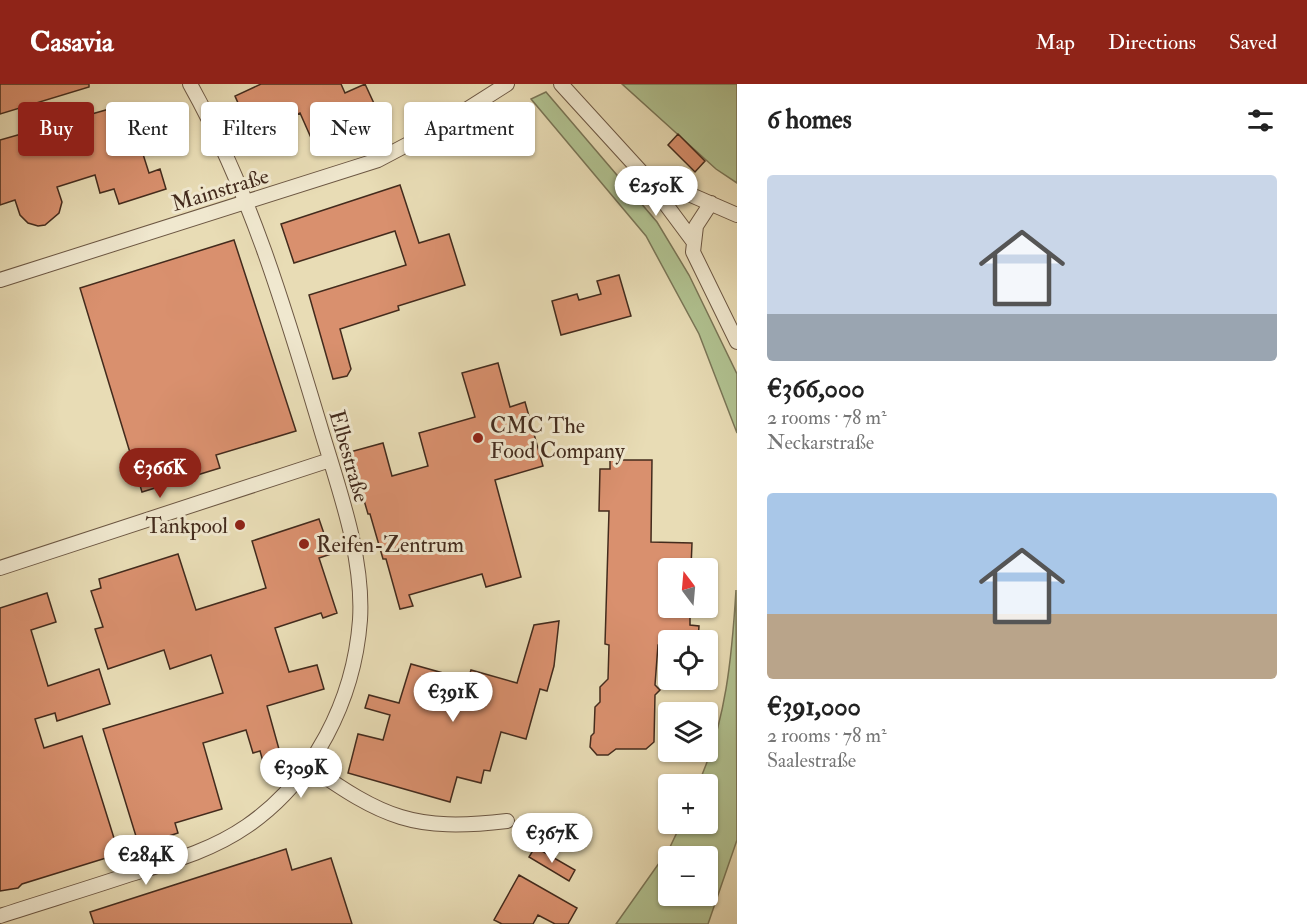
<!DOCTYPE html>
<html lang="en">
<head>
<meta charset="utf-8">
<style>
  :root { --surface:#fff; --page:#f2f2f2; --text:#222; --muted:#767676; --accent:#8f2418 }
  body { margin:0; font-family:"IM FELL Double Pica",serif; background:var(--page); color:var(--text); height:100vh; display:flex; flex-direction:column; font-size:22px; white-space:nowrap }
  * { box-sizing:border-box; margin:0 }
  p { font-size:20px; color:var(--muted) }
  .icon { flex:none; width:33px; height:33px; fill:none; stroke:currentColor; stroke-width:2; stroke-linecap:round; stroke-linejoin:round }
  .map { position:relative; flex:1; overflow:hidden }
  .drawer { display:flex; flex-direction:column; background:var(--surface); width:570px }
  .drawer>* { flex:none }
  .banner { position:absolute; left:18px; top:18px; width:570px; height:54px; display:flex; gap:12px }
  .needle { width:39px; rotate:344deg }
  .tools { position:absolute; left:658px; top:474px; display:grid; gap:12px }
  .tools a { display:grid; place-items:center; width:60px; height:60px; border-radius:6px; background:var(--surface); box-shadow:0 2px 4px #0004; font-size:30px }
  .price { position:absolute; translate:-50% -51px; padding:0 14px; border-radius:21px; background:#fff; color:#222; font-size:20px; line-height:39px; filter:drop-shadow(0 2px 3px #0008) }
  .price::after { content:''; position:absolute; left:50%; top:36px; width:18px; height:14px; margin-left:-9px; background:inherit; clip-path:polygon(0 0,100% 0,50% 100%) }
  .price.current { background:var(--accent); color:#fff }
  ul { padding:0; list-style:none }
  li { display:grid; align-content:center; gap:12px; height:318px; padding:0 30px }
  li span { display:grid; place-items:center; height:186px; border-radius:6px; color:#555 }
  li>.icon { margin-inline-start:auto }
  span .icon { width:108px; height:108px; fill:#fffc; stroke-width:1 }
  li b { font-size:26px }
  h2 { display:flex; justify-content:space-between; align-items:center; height:72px; padding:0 30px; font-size:26px }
  .chip { padding:0 21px; border-radius:6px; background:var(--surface); box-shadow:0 2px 4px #0004; font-size:21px; line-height:54px }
  .chip.current { background:var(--accent); color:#fff }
  header { display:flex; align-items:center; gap:36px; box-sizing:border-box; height:84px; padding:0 30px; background:var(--accent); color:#fff }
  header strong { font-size:28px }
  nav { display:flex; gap:33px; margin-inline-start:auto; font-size:21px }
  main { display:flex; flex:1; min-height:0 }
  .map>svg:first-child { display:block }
  .green { fill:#b1c291; stroke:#7a7657; stroke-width:1.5; fill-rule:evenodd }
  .building { fill:#d9906e; stroke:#432b1d; stroke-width:1.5 }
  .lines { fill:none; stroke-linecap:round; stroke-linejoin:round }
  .street-casing { stroke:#6c5743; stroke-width:16 }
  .street { stroke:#f0e8cf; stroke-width:14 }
  .poi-dot { fill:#8f2418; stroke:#f0e8cf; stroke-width:2 }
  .labels { text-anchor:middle; stroke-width:6; stroke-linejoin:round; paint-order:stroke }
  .street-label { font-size:22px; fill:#432b1d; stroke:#f0e8cf }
  .poi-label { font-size:22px; fill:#432b1d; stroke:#f0e8cf; text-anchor:start }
</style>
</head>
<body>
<header>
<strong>Casavia</strong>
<nav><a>Map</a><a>Directions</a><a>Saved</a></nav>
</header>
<main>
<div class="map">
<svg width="737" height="840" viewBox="0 0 737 840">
  <rect width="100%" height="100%" fill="#e8dcb5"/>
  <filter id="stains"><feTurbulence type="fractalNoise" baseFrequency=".00333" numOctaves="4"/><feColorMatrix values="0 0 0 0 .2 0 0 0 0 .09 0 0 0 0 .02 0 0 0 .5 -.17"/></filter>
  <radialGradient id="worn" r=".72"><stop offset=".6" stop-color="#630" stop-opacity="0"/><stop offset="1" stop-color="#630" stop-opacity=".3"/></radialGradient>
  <path class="green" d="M 622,0 L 737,0 L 737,99 L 716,85 Z
    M 546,8 L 657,138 L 689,191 L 737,290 L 737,349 L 699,250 L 646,152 L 531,15 Z
    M 736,506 L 737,756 L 708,840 L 616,840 L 669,765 L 681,740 L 708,740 L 708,700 L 698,700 C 726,639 732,572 736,506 ZM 708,772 L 708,812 L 669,812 L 669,772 Z"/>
  <path class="building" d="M 0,0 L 89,0 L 89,3 L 0,30 Z
    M 261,0 L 341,0 L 345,9 L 365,0 L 377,26 L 312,56 L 300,29 L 252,51 L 235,12 Z
    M 127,20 L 149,89 L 160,85 L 166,105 L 119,120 L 114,105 L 100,109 L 95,91 L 57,103 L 62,118 L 59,129 L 45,141 L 38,142 L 28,139 L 20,131 L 15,116 L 0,121 L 0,56 Z
    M 678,50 L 705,77 L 695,88 L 668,61 Z
    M 400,101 L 419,159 L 449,150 L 465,201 L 398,222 L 399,226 L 340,245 L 351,285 L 347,292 L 333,295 L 309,211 L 406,181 L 395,147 L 294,179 L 281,140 Z
    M 234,156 L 296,347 L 216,371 L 220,384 L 142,408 L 80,204 Z
    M 619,191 L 631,232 L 561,251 L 552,217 L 577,210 L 579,216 L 601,210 L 597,197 Z
    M 498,279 L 510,323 L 525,318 L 543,382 L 495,396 L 521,493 L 486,503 L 482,490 L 409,511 L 413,522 L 400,525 L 386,475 L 383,475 L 370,430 L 368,430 L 350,368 L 383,359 L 392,392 L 428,382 L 419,349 L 475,333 L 462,289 Z
    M 610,376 L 652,376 L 651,458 L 692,459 L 691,484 L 669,484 L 669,524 L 690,524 L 690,541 L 699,542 L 698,556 L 669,556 L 669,562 L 658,561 L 655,601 L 660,606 L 655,611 L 654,658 L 646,665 L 616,665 L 608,671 L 597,671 L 590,663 L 591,652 L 594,649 L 595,623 L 600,618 L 600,603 L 608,595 L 609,561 L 605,560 L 609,427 L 599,427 L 600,385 L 610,385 Z
    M 319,435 L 331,470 L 319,474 L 337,529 L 323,534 L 321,529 L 275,544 L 289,588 L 317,581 L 324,605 L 267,622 L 282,676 L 264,681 L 260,667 L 253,669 L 246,646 L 203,659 L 222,725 L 175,739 L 178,749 L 139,762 L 103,645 L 223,609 L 211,571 L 170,585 L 164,566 L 108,585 L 95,545 L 103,543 L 91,507 L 101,504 L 99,495 L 178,470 L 196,526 L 266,504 L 252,457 Z
    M 47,509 L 56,538 L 31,546 L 48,602 L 99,585 L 110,620 L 57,637 L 55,629 L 35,635 L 44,664 L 82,652 L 119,770 L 22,800 L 18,804 L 0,807 L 0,524 Z
    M 559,537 L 554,582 L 547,607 L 540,605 L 526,655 L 501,648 L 490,687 L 484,686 L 481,699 L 457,693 L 450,718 L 348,689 L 358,650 L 383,656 L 390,631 L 365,624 L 369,611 L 399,619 L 411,580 L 468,596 L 471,586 L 517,599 L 534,541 Z
    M 535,763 L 575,786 L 569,797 L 529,773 Z
    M 286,765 L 292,786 L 331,774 L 352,840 L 94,840 L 90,828 Z
    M 519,791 L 577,824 L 568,840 L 555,840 L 538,831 L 533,840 L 502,840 L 494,836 Z"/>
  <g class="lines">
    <defs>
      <path id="street" d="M 561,0 L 644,91 L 693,157
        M 645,91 L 737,131
        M 711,119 L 696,142 L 693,168 L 737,258
        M 0,196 L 378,76 L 433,47 L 507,0
        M 0,484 L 330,376
        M 308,681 C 383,734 414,748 507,737
        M 0,832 C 43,818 86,805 128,791 C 170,778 211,767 247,742 C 314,696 354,616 360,536 C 364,472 338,403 320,342 C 285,225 250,107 190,0"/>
    </defs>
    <use href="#street" class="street-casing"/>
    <use href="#street" class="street"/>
  </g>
  <g class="poi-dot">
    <circle cx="478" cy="354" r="6"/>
    <circle cx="240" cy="441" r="6"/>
    <circle cx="304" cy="460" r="6"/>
  </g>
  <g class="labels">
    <g class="street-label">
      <text transform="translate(220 105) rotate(-17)" y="8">Mainstraße</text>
      <text transform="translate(350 372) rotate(74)" y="8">Elbestraße</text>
    </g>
    <g class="poi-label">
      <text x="490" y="349">CMC The<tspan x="490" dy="25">Food Company</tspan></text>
      <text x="228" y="449" text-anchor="end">Tankpool</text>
      <text x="316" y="468">Reifen-Zentrum</text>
    </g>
  </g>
  <rect width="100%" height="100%" filter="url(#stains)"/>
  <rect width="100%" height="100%" fill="url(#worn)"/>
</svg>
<div class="tools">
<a><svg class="needle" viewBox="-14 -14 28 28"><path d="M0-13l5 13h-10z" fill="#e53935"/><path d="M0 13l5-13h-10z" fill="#767676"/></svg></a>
<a><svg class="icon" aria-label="locate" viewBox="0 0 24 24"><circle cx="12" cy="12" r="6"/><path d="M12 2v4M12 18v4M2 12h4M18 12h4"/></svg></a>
<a><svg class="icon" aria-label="layers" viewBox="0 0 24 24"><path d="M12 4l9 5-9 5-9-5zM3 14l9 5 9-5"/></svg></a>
<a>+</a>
<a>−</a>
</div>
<b class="price" style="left:656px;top:133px">€250K</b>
<b class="price current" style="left:160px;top:415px">€366K</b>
<b class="price" style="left:453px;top:639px">€391K</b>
<b class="price" style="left:301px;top:715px">€309K</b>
<b class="price" style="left:552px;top:780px">€367K</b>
<b class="price" style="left:146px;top:802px">€284K</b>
<div class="banner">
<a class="chip current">Buy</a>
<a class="chip">Rent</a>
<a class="chip">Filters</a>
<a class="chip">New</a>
<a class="chip">Apartment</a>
</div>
</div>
<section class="drawer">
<h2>6 homes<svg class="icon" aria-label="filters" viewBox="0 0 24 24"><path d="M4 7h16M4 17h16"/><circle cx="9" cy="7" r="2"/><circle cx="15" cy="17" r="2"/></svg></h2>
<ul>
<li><span style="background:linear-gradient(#c9d6e8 75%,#9aa5b1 0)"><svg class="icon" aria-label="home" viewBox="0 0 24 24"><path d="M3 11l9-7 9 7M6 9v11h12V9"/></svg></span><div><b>€366,000</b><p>2 rooms · 78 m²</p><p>Neckarstraße</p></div></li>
<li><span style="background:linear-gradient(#a9c7e8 65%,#b9a48a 0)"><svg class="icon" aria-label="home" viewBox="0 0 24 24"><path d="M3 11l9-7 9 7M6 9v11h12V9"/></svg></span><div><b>€391,000</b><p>2 rooms · 78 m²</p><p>Saalestraße</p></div></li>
</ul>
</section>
</main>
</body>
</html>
